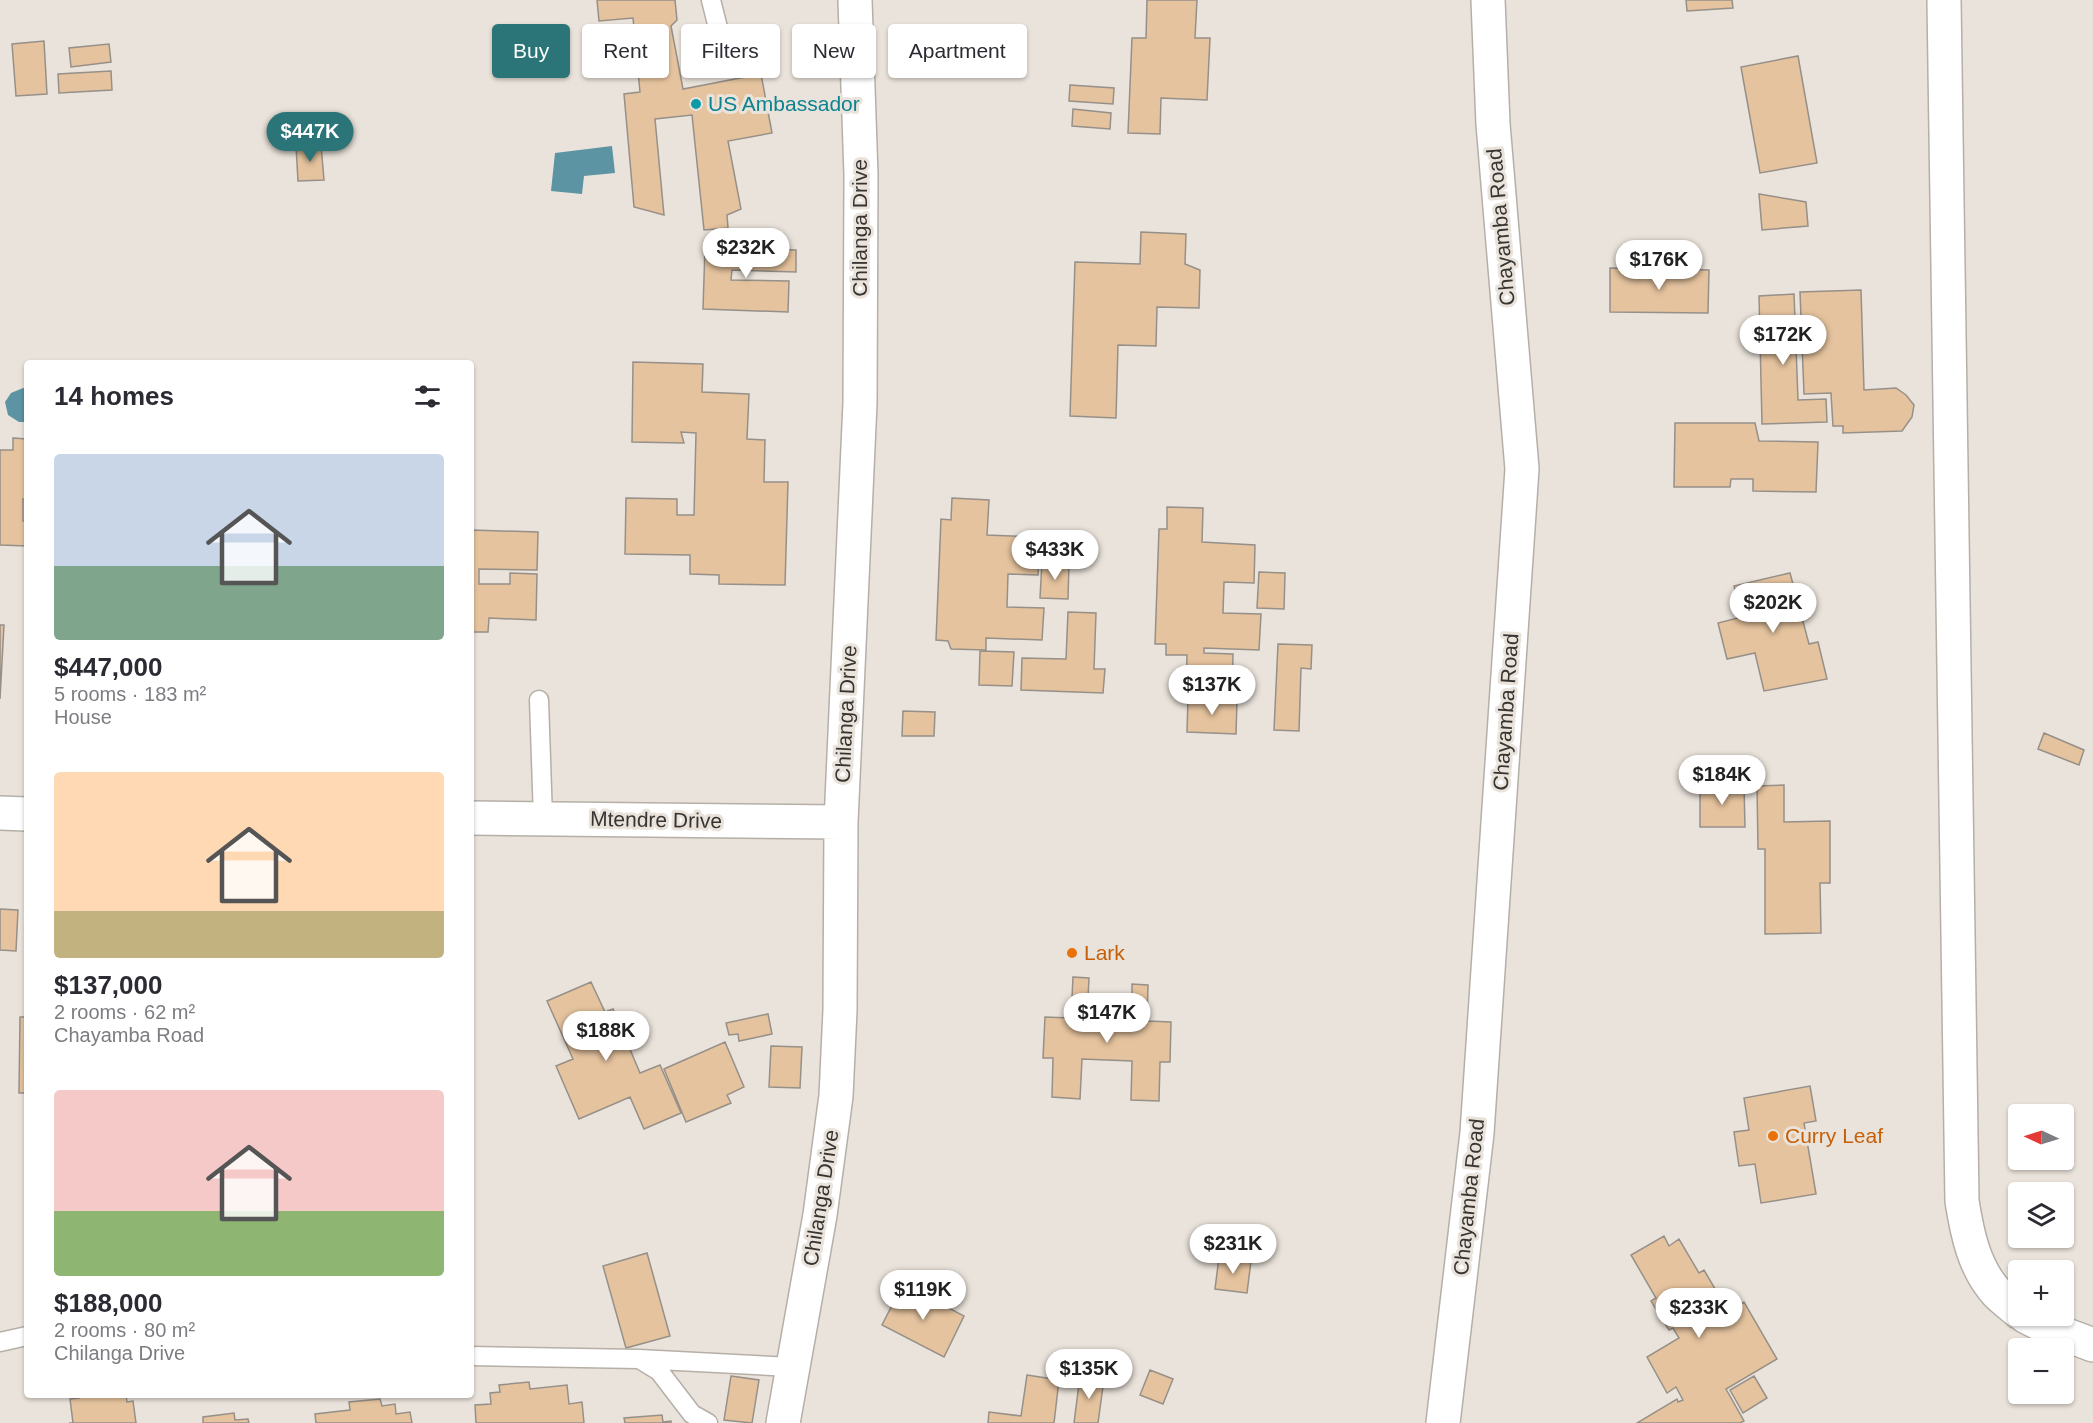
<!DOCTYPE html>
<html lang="en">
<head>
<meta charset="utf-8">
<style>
  :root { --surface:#fff; --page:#f2f2f3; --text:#2b2b33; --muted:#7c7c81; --accent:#2b7578 }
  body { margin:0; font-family:Helvetica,sans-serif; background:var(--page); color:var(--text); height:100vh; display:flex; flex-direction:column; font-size:22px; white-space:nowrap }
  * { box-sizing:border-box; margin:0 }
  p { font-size:20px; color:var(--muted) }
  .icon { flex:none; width:33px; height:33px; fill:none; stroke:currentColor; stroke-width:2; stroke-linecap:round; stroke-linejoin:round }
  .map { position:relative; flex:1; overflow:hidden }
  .panel { position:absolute; left:24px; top:360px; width:450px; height:1038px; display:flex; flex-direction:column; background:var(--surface); border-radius:6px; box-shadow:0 2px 4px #0004 }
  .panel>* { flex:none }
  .hud { position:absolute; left:492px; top:24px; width:570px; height:54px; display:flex; gap:12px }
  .needle { width:39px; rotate:274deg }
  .fabs { position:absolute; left:2008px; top:1104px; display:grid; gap:12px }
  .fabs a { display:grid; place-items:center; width:66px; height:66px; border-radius:6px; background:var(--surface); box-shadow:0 2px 4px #0004; font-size:30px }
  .price { position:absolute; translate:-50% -51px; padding:0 14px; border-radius:21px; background:#fff; color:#222; font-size:20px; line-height:39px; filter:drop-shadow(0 2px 3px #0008) }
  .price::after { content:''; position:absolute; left:50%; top:36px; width:18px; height:14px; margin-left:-9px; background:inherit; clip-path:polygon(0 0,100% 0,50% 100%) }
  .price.on { background:var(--accent); color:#fff }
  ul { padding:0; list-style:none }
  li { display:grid; align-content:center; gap:12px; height:318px; padding:0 30px }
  li span { display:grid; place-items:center; height:186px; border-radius:6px; color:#555 }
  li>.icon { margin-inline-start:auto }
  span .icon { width:108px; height:108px; fill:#fffc; stroke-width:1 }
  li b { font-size:26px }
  h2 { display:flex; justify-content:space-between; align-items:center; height:72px; padding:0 30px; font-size:26px }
  .tag { padding:0 21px; border-radius:6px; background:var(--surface); box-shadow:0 2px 4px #0004; font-size:21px; line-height:54px }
  .tag.on { background:var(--accent); color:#fff }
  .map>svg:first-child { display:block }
  .water { fill:#5d94a3 }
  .building { fill:#e5c39e; stroke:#969089; stroke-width:1.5 }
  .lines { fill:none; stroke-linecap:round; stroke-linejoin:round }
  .lane-casing { stroke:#b5afa7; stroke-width:21 }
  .street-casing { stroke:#b5afa7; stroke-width:36 }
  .secondary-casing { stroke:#b5afa7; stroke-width:36 }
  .lane { stroke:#fff; stroke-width:18 }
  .street { stroke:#fff; stroke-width:33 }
  .secondary { stroke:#fff; stroke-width:33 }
  .culture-dot { fill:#0f9aa8; stroke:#eae3db; stroke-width:2 }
  .food-dot { fill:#e8710a; stroke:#eae3db; stroke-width:2 }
  .labels { text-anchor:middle; stroke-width:6; stroke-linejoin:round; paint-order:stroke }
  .culture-label { font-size:21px; fill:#0d838f; stroke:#eae3db; text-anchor:start }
  .street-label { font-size:21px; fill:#373532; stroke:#eae3db }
  .food-label { font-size:21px; fill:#c56008; stroke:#eae3db; text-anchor:start }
</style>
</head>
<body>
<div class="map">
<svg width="2093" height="1423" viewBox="0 0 2093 1423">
  <rect width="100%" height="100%" fill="#eae3db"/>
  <path class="water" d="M 612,146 L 615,173 L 584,176 L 582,194 L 551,191 L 555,153 Z
    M 23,388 L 27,389 L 27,422 L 19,422 L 8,415 L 5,402 L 11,393 Z"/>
  <path class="building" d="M 597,0 L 675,0 L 677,20 L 671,26 L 683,89 L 761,74 L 772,133 L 728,141 L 741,209 L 727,215 L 728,228 L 704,230 L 692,115 L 655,119 L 664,215 L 634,207 L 624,94 L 640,92 L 633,18 L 599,21 Z
    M 1147,0 L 1197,0 L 1195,38 L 1210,38 L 1207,100 L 1161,98 L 1160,134 L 1128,133 L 1132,38 L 1146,38 Z
    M 1686,0 L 1732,0 L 1733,8 L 1687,11 Z
    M 44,41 L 47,94 L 16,96 L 12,44 Z
    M 109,44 L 111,62 L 71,67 L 69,48 Z
    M 1798,56 L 1817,163 L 1760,173 L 1741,67 Z
    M 111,71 L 112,90 L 59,93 L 58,74 Z
    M 1070,85 L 1114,88 L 1113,104 L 1069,101 Z
    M 1073,109 L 1111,113 L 1110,129 L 1072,126 Z
    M 321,145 L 324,180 L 298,181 L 296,146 Z
    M 1759,194 L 1806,202 L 1808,226 L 1762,230 Z
    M 1141,232 L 1186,234 L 1185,264 L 1200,270 L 1199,308 L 1157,307 L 1156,346 L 1118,345 L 1116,418 L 1070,416 L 1075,262 L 1140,264 Z
    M 705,247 L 796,250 L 796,272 L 732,270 L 731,280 L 789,281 L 788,312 L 703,309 Z
    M 1610,268 L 1709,270 L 1708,313 L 1610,312 Z
    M 1861,290 L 1864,390 L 1896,388 L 1906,395 L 1914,405 L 1912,417 L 1902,431 L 1843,433 L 1843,426 L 1833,426 L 1831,393 L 1804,394 L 1800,292 Z
    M 1794,294 L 1798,400 L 1826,399 L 1827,422 L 1762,424 L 1759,296 Z
    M 633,362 L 703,364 L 702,392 L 749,394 L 747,439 L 765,440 L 764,482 L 788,482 L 785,585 L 719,584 L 719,575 L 690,574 L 690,555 L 625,554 L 626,498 L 677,499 L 677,515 L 694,515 L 696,433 L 681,432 L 684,443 L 632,442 Z
    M 1675,423 L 1755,423 L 1759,441 L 1818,442 L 1816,492 L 1753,491 L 1753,479 L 1731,479 L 1730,487 L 1674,487 Z
    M 13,438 L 27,439 L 27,499 L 23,499 L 23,521 L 27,521 L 27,546 L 0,545 L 0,450 L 13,450 Z
    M 952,498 L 989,500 L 987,535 L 1040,537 L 1038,575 L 1008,574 L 1007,607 L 1044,608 L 1042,640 L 986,638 L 986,650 L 951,649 L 948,641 L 936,640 L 941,519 L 951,520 Z
    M 1167,507 L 1203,508 L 1202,542 L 1255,545 L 1254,583 L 1224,582 L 1223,613 L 1261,614 L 1259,650 L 1204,648 L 1204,653 L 1233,654 L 1232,695 L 1186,694 L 1187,655 L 1166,655 L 1166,644 L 1155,644 L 1159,529 L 1167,529 Z
    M 471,530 L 538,532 L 537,570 L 479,569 L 479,584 L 510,584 L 510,573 L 537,574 L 536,620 L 489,618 L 488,632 L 471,632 Z
    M 1042,562 L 1069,563 L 1068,599 L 1040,598 Z
    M 1259,572 L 1285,573 L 1284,609 L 1257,608 Z
    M 1790,573 L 1809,644 L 1818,642 L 1827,679 L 1764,691 L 1755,653 L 1727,659 L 1718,623 L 1742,617 L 1734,586 Z
    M 1068,612 L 1096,613 L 1094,669 L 1105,669 L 1103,693 L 1021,690 L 1022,658 L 1066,659 Z
    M 0,625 L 4,625 L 0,699 Z
    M 1278,644 L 1312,645 L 1311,669 L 1301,668 L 1299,731 L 1274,730 Z
    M 980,651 L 1014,652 L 1012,686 L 979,685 Z
    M 1188,699 L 1237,701 L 1236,734 L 1187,732 Z
    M 903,711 L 935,712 L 934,736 L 902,736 Z
    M 2044,733 L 2084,750 L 2079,765 L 2038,749 Z
    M 1700,785 L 1744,785 L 1745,827 L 1700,827 Z
    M 1784,785 L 1784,822 L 1830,821 L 1830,883 L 1820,883 L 1821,933 L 1765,934 L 1765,849 L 1758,849 L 1757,786 Z
    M 0,909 L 18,910 L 16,951 L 0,950 Z
    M 1073,977 L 1089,978 L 1087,1018 L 1132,1020 L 1132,984 L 1148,985 L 1147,1021 L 1171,1022 L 1170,1062 L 1160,1062 L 1159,1101 L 1131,1100 L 1132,1061 L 1082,1059 L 1080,1099 L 1052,1097 L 1053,1058 L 1043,1058 L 1045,1017 L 1071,1018 Z
    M 591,982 L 605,1012 L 613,1009 L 640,1073 L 660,1065 L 681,1113 L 644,1129 L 630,1097 L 579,1119 L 556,1066 L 573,1059 L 547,1001 Z
    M 768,1014 L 772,1034 L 739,1041 L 738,1034 L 729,1035 L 726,1023 Z
    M 20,1017 L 27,1017 L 27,1093 L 19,1093 Z
    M 725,1042 L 744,1087 L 727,1095 L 731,1103 L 686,1122 L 664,1069 Z
    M 771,1046 L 802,1047 L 800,1088 L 769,1087 Z
    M 1810,1086 L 1816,1121 L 1804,1123 L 1816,1194 L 1761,1203 L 1755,1164 L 1739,1166 L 1734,1132 L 1749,1130 L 1744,1098 Z
    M 1664,1236 L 1669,1246 L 1679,1239 L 1699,1273 L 1704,1270 L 1721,1299 L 1716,1302 L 1723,1314 L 1744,1302 L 1777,1359 L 1726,1389 L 1744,1421 L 1740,1423 L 1637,1423 L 1677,1399 L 1678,1402 L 1683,1400 L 1676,1387 L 1667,1393 L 1647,1357 L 1679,1338 L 1673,1328 L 1669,1330 L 1651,1301 L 1656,1298 L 1631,1255 Z
    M 647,1253 L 670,1336 L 626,1348 L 603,1266 Z
    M 1219,1257 L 1251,1261 L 1247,1293 L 1215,1289 Z
    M 903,1284 L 964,1316 L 944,1357 L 882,1325 Z
    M 1150,1370 L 1173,1379 L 1163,1404 L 1140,1395 Z
    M 1027,1375 L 1059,1380 L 1054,1423 L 988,1423 L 989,1412 L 1021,1416 Z
    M 731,1376 L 759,1380 L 752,1423 L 724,1420 Z
    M 1080,1376 L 1104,1379 L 1098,1423 L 1074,1423 Z
    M 1754,1376 L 1767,1398 L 1743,1413 L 1730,1390 Z
    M 529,1382 L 530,1389 L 567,1385 L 569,1404 L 582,1402 L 584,1423 L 476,1423 L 475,1405 L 491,1404 L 490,1393 L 500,1392 L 499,1385 Z
    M 79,1395 L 126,1395 L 127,1402 L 133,1401 L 136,1423 L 69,1423 L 73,1423 L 70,1399 L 79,1398 Z
    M 380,1399 L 382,1406 L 395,1404 L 396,1414 L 410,1412 L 412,1423 L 316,1423 L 315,1414 L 350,1410 L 349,1402 Z
    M 234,1413 L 235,1420 L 248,1419 L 249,1423 L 203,1423 L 203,1417 Z
    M 662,1415 L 663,1422 L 671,1421 L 671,1423 L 625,1423 L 624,1418 Z"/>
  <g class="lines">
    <defs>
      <path id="lane" d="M 711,0 L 727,64
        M 539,700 L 543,819
        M 0,1342 L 27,1336
        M 471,1356 L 639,1359 L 792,1367
        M 641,1360 L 659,1371 L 692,1414 L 708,1423"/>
      <path id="street" d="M 1944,0 L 1962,1201 C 1967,1233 1974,1268 1997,1293 C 2004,1300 2012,1306 2019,1312
        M 0,813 L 27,814
        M 471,818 L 841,822
        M 2025,1316 L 2048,1328 L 2093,1345
        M 783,1423 L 820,1215 L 836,1096 L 840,1010 L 841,822 L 860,403 L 861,175 L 855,0"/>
      <path id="secondary" d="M 1443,1423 L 1477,1133 L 1522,469 L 1493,124 L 1488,0"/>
    </defs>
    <use href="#lane" class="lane-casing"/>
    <use href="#street" class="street-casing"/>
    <use href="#secondary" class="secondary-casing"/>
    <use href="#lane" class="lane"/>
    <use href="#street" class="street"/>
    <use href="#secondary" class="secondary"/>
  </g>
  <circle class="culture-dot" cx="696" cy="104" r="6"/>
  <g class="food-dot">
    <circle cx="1072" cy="953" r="6"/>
    <circle cx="1773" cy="1136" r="6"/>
  </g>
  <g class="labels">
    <g class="culture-label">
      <text x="708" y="111">US Ambassador</text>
    </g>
    <g class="street-label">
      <text transform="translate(1501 227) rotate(-95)" y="7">Chayamba Road</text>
      <text transform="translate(860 228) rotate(-90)" y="7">Chilanga Drive</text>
      <text transform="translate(1506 712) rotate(-86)" y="7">Chayamba Road</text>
      <text transform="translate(846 714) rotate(-87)" y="7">Chilanga Drive</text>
      <text transform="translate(656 820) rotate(1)" y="7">Mtendre Drive</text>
      <text transform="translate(1469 1197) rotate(-84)" y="7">Chayamba Road</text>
      <text transform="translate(821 1198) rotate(-81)" y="7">Chilanga Drive</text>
    </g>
    <g class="food-label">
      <text x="1084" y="960">Lark</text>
      <text x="1785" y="1143">Curry Leaf</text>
    </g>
  </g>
</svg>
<div class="fabs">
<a><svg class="needle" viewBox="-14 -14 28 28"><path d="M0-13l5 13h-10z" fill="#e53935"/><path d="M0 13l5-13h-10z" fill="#7c7c81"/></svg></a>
<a><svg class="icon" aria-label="layers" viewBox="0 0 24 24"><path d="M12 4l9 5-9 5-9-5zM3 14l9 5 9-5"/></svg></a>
<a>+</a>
<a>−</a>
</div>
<b class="price on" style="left:310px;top:163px">$447K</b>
<b class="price" style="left:746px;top:279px">$232K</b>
<b class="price" style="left:1659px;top:291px">$176K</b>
<b class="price" style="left:1783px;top:366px">$172K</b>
<b class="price" style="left:1055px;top:581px">$433K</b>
<b class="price" style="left:1773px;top:634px">$202K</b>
<b class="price" style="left:1212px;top:716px">$137K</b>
<b class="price" style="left:1722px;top:806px">$184K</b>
<b class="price" style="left:1107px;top:1044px">$147K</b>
<b class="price" style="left:606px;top:1062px">$188K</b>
<b class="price" style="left:1233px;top:1275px">$231K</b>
<b class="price" style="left:923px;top:1321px">$119K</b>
<b class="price" style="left:1699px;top:1339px">$233K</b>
<b class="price" style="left:1089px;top:1400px">$135K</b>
<div class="hud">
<a class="tag on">Buy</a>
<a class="tag">Rent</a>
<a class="tag">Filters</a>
<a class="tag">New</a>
<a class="tag">Apartment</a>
</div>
<section class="panel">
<h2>14 homes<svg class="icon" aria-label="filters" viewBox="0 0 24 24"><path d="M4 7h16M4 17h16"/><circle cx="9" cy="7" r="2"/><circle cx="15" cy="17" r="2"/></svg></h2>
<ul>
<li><span style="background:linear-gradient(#c9d6e8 60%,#7fa58c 0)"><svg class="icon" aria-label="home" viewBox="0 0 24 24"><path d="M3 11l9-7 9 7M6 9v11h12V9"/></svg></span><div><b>$447,000</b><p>5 rooms · 183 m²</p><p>House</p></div></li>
<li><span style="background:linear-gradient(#ffd9b3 75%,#c2b280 0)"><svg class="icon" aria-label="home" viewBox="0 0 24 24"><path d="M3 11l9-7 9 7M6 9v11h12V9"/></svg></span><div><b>$137,000</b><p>2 rooms · 62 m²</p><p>Chayamba Road</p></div></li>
<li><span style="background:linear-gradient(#f6c9c9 65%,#8fb573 0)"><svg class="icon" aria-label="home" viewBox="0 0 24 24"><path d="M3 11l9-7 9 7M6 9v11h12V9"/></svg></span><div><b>$188,000</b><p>2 rooms · 80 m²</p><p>Chilanga Drive</p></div></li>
</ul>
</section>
</div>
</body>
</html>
